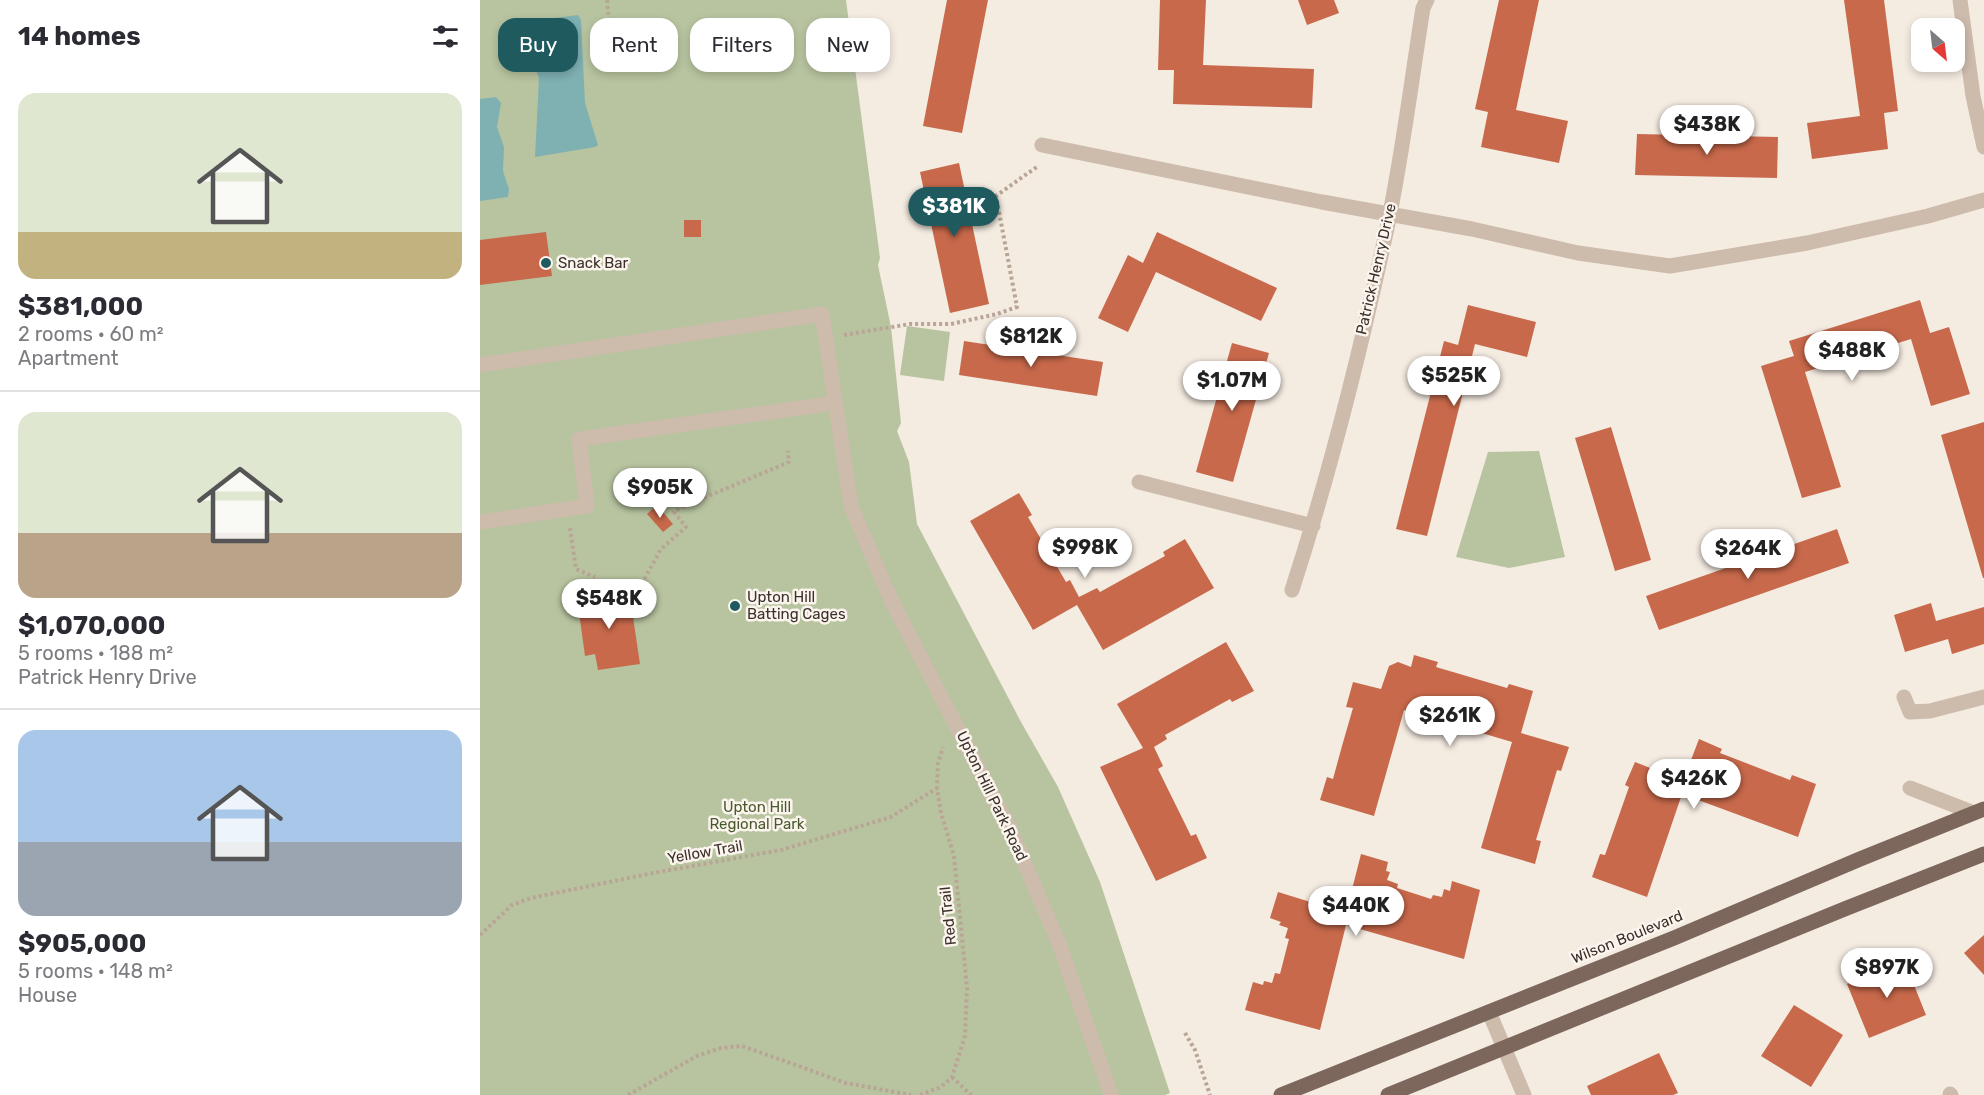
<!DOCTYPE html>
<html lang="en">
<head>
<meta charset="utf-8">
<style>
  :root { --surface:#fff; --page:#f2f2f3; --text:#2b2b33; --muted:#7c7c81; --line:#e1e1e2; --accent:#1f5a5e }
  body { margin:0; font-family:Rubik,sans-serif; background:var(--page); color:var(--text); height:100vh; display:flex; flex-direction:column; font-size:22px; white-space:nowrap }
  * { box-sizing:border-box; margin:0 }
  p { font-size:20px; color:var(--muted) }
  .icon { flex:none; width:33px; height:33px; fill:none; stroke:currentColor; stroke-width:2; stroke-linecap:round; stroke-linejoin:round }
  .map { position:relative; flex:1; overflow:hidden }
  .sheet { display:flex; flex-direction:column; background:var(--surface); width:480px }
  .sheet>* { flex:none }
  .hud { position:absolute; left:18px; top:18px; width:570px; height:54px; display:flex; gap:12px }
  .needle { width:39px; rotate:152deg }
  .fabs { position:absolute; left:1431px; top:18px; display:grid; gap:12px }
  .fabs a { display:grid; place-items:center; width:54px; height:54px; border-radius:12px; background:var(--surface); box-shadow:0 3px 9px #0003; font-size:30px }
  .price { position:absolute; translate:-50% -51px; padding:0 14px; border-radius:21px; background:#fff; color:#222; font-size:20px; line-height:39px; filter:drop-shadow(0 2px 3px #0008) }
  .price::after { content:''; position:absolute; left:50%; top:36px; width:18px; height:14px; margin-left:-9px; background:inherit; clip-path:polygon(0 0,100% 0,50% 100%) }
  .price.active { background:var(--accent); color:#fff }
  ul { padding:0; list-style:none }
  li { display:grid; align-content:center; gap:12px; height:318px; padding:0 18px }
  li+li { border-top:2px solid var(--line) }
  li span { display:grid; place-items:center; height:186px; border-radius:18px; color:#555 }
  li>.icon { margin-inline-start:auto }
  span .icon { width:108px; height:108px; fill:#fffc; stroke-width:1 }
  li b { font-size:26px }
  h2 { display:flex; justify-content:space-between; align-items:center; height:72px; padding:0 18px; font-size:26px }
  .tag { padding:0 21px; border-radius:18px; background:var(--surface); box-shadow:0 3px 9px #0003; font-size:21px; line-height:54px }
  .tag.active { background:var(--accent); color:#fff }
  main { display:flex; flex:1; min-height:0 }
  .map>svg:first-child { display:block }
  .green { fill:#b8c4a0 }
  .water { fill:#7fb0b2 }
  .building { fill:#c8694b }
  .lines { fill:none; stroke-linecap:round; stroke-linejoin:round }
  .path { stroke:#b9a596; stroke-width:4; stroke-dasharray:3 3; stroke-linecap:butt }
  .minor { stroke:#cdbbac; stroke-width:15 }
  .major { stroke:#7d675c; stroke-width:15 }
  .poi-dot { fill:#1f5a5e; stroke:#fbf5ee; stroke-width:2 }
  .labels { text-anchor:middle; stroke-width:5; stroke-linejoin:round; paint-order:stroke }
  .poi-label { font-size:15px; fill:#3b302b; stroke:#fbf5ee; text-anchor:start }
  .street-label { font-size:15px; fill:#3b302b; stroke:#fbf5ee }
  .park-label { font-size:15px; fill:#4a5a2e; stroke:#fbf5ee }
</style>
</head>
<body>
<main>
<section class="sheet">
<h2>14 homes<svg class="icon" aria-label="filters" viewBox="0 0 24 24"><path d="M4 7h16M4 17h16"/><circle cx="9" cy="7" r="2"/><circle cx="15" cy="17" r="2"/></svg></h2>
<ul>
<li><span style="background:linear-gradient(#dfe7d0 75%,#c2b280 0)"><svg class="icon" aria-label="home" viewBox="0 0 24 24"><path d="M3 11l9-7 9 7M6 9v11h12V9"/></svg></span><div><b>$381,000</b><p>2 rooms · 60 m²</p><p>Apartment</p></div></li>
<li><span style="background:linear-gradient(#dfe7d0 65%,#b9a48a 0)"><svg class="icon" aria-label="home" viewBox="0 0 24 24"><path d="M3 11l9-7 9 7M6 9v11h12V9"/></svg></span><div><b>$1,070,000</b><p>5 rooms · 188 m²</p><p>Patrick Henry Drive</p></div></li>
<li><span style="background:linear-gradient(#a9c7e8 60%,#9aa5b1 0)"><svg class="icon" aria-label="home" viewBox="0 0 24 24"><path d="M3 11l9-7 9 7M6 9v11h12V9"/></svg></span><div><b>$905,000</b><p>5 rooms · 148 m²</p><p>House</p></div></li>
</ul>
</section>
<div class="map">
<svg width="1504" height="1095" viewBox="0 0 1504 1095">
  <rect width="100%" height="100%" fill="#f4ebe1"/>
  <path class="green" d="M 0,0 L 366,0 L 400,258 L 398,265 L 411,327 L 421,423 L 417,431 L 429,462 L 437,524 L 541,722 L 578,787 L 620,882 L 690,1093 L 685,1095 L 0,1095 Z
    M 427,326 L 470,332 L 464,381 L 420,375 Z
    M 1059,451 L 1085,557 L 1029,568 L 976,557 L 1008,452 Z"/>
  <path class="water" d="M 98,15 L 101,20 L 105,103 L 118,145 L 115,147 L 55,157 L 59,78 L 39,26 L 43,22 Z
    M 16,97 L 21,103 L 17,127 L 24,147 L 23,171 L 29,189 L 28,197 L 0,201 L 0,99 Z"/>
  <path class="building" d="M 467,0 L 508,0 L 482,133 L 443,126 Z
    M 680,0 L 726,0 L 723,65 L 834,69 L 832,108 L 693,104 L 694,70 L 678,70 Z
    M 818,0 L 854,0 L 859,13 L 827,25 Z
    M 1019,0 L 1059,0 L 1036,110 L 1088,121 L 1079,163 L 1001,147 L 1008,112 L 995,109 Z
    M 1364,0 L 1404,0 L 1418,111 L 1404,113 L 1408,149 L 1332,159 L 1327,123 L 1380,116 Z
    M 1157,134 L 1298,137 L 1297,178 L 1155,175 Z
    M 479,163 L 509,304 L 470,313 L 440,172 Z
    M 204,220 L 221,220 L 221,237 L 204,237 Z
    M 66,232 L 72,276 L 0,285 L 0,240 Z
    M 677,232 L 797,288 L 781,321 L 676,272 L 648,332 L 618,318 L 648,255 L 663,263 Z
    M 1440,300 L 1450,333 L 1469,327 L 1490,394 L 1451,406 L 1431,339 L 1325,372 L 1361,487 L 1322,498 L 1281,366 L 1314,356 L 1309,341 Z
    M 988,305 L 1056,322 L 1047,357 L 995,344 L 947,536 L 916,529 L 964,341 L 978,345 Z
    M 484,341 L 623,362 L 617,396 L 479,375 Z
    M 752,343 L 789,353 L 753,482 L 716,472 Z
    M 1504,422 L 1504,578 L 1503,578 L 1461,435 Z
    M 1131,427 L 1171,560 L 1135,571 L 1095,438 Z
    M 539,493 L 552,515 L 548,517 L 586,582 L 590,580 L 599,597 L 617,588 L 620,592 L 685,556 L 683,552 L 705,539 L 734,588 L 623,650 L 597,605 L 553,630 L 490,521 Z
    M 177,505 L 193,524 L 183,532 L 167,514 Z
    M 1357,529 L 1369,563 L 1179,630 L 1166,596 Z
    M 149,590 L 160,664 L 118,670 L 115,654 L 105,656 L 97,598 Z
    M 1451,603 L 1456,621 L 1504,607 L 1504,644 L 1472,654 L 1468,639 L 1425,652 L 1414,615 Z
    M 746,642 L 774,691 L 752,702 L 750,699 L 685,735 L 687,739 L 674,747 L 683,766 L 678,769 L 711,836 L 716,834 L 727,858 L 676,881 L 620,767 L 663,748 L 637,704 Z
    M 934,655 L 958,662 L 956,667 L 1027,688 L 1029,684 L 1053,691 L 1041,733 L 1089,747 L 1081,771 L 1077,770 L 1056,840 L 1061,841 L 1055,864 L 1001,848 L 1032,742 L 924,710 L 894,816 L 840,800 L 847,777 L 853,779 L 862,746 L 873,708 L 866,707 L 873,682 L 901,689 L 909,666 L 918,662 L 931,667 Z
    M 1219,739 L 1242,749 L 1240,753 L 1310,780 L 1312,775 L 1336,784 L 1318,837 L 1202,794 L 1167,897 L 1112,877 L 1120,854 L 1125,855 L 1149,787 L 1145,785 L 1155,762 L 1203,781 Z
    M 881,854 L 908,862 L 906,871 L 910,872 L 907,880 L 918,884 L 917,888 L 951,899 L 953,895 L 962,897 L 964,889 L 970,891 L 972,881 L 1000,890 L 984,959 L 866,925 L 840,1030 L 765,1010 L 773,982 L 783,985 L 784,981 L 792,983 L 795,973 L 800,974 L 809,939 L 805,938 L 808,928 L 799,925 L 801,922 L 790,918 L 798,892 L 866,913 Z
    M 1504,935 L 1504,975 L 1484,953 Z
    M 1424,960 L 1446,1015 L 1389,1038 L 1367,984 Z
    M 1314,1005 L 1363,1035 L 1331,1087 L 1281,1056 Z
    M 1179,1053 L 1198,1093 L 1193,1095 L 1111,1095 L 1107,1086 Z"/>
  <g class="lines">
    <path class="path" d="M 127,0 L 132,55
      M 364,335 L 430,324 L 471,324 L 517,314 L 537,307 L 516,196 L 558,166
      M 90,528 L 96,569 L 115,577
      M 138,588 L 161,585 L 181,549 L 206,527 L 194,512 L 200,508 L 309,462 L 308,451
      M 0,935 L 32,905 L 51,898 L 173,873 L 301,850 L 411,817 L 457,788
      M 705,1033 L 715,1050 L 730,1095
      M 472,1077 L 491,1095
      M 148,1095 L 217,1056 L 241,1048 L 262,1046 L 366,1083 L 431,1095
      M 440,1095 L 461,1087 L 472,1077 L 485,1036 L 487,988 L 474,856 L 461,813 L 457,788 L 458,763 L 463,747"/>
    <path class="minor" d="M 1480,0 L 1493,96 L 1504,147
      M 562,145 L 842,202 L 992,229 L 1098,253 L 1190,266 L 1327,243 L 1448,216 L 1504,200
      M 0,365 L 342,314 L 371,506 L 412,602 L 531,831 L 580,946 L 631,1095
      M 659,482 L 833,526
      M 0,522 L 107,506 L 99,439 L 355,403
      M 812,590 C 850,473 880,353 906,233 C 922,159 931,83 943,8 L 947,0
      M 1424,697 L 1430,712 L 1450,711 L 1504,697
      M 1430,788 L 1494,813
      M 1009,1012 L 1044,1095
      M 1470,1094 L 1471,1095"/>
    <path class="major" d="M 801,1095 L 1194,938 L 1380,859 L 1504,809
      M 908,1095 L 1367,908 L 1504,854"/>
  </g>
  <g class="poi-dot">
    <circle cx="66" cy="263" r="6"/>
    <circle cx="255" cy="606" r="6"/>
  </g>
  <g class="labels">
    <g class="poi-label">
      <text x="78" y="268">Snack Bar</text>
      <text x="267" y="602">Upton Hill<tspan x="267" dy="17">Batting Cages</tspan></text>
    </g>
    <g class="street-label">
      <text transform="translate(896 269) rotate(-77)" y="5">Patrick Henry Drive</text>
      <text transform="translate(512 796) rotate(64)" y="5">Upton Hill Park Road</text>
      <text transform="translate(225 852) rotate(-10)" y="5">Yellow Trail</text>
      <text transform="translate(468 916) rotate(-96)" y="5">Red Trail</text>
      <text transform="translate(1147 937) rotate(-22)" y="5">Wilson Boulevard</text>
    </g>
    <g class="park-label">
      <text x="277" y="812">Upton Hill<tspan x="277" dy="17">Regional Park</tspan></text>
    </g>
  </g>
</svg>
<div class="fabs">
<a><svg class="needle" viewBox="-14 -14 28 28"><path d="M0-13l5 13h-10z" fill="#e53935"/><path d="M0 13l5-13h-10z" fill="#7c7c81"/></svg></a>
</div>
<b class="price" style="left:1227px;top:156px">$438K</b>
<b class="price active" style="left:474px;top:238px">$381K</b>
<b class="price" style="left:551px;top:368px">$812K</b>
<b class="price" style="left:1372px;top:382px">$488K</b>
<b class="price" style="left:974px;top:407px">$525K</b>
<b class="price" style="left:752px;top:412px">$1.07M</b>
<b class="price" style="left:180px;top:519px">$905K</b>
<b class="price" style="left:605px;top:579px">$998K</b>
<b class="price" style="left:1268px;top:580px">$264K</b>
<b class="price" style="left:129px;top:630px">$548K</b>
<b class="price" style="left:970px;top:747px">$261K</b>
<b class="price" style="left:1214px;top:810px">$426K</b>
<b class="price" style="left:876px;top:937px">$440K</b>
<b class="price" style="left:1407px;top:999px">$897K</b>
<div class="hud">
<a class="tag active">Buy</a>
<a class="tag">Rent</a>
<a class="tag">Filters</a>
<a class="tag">New</a>
</div>
</div>
</main>
</body>
</html>
